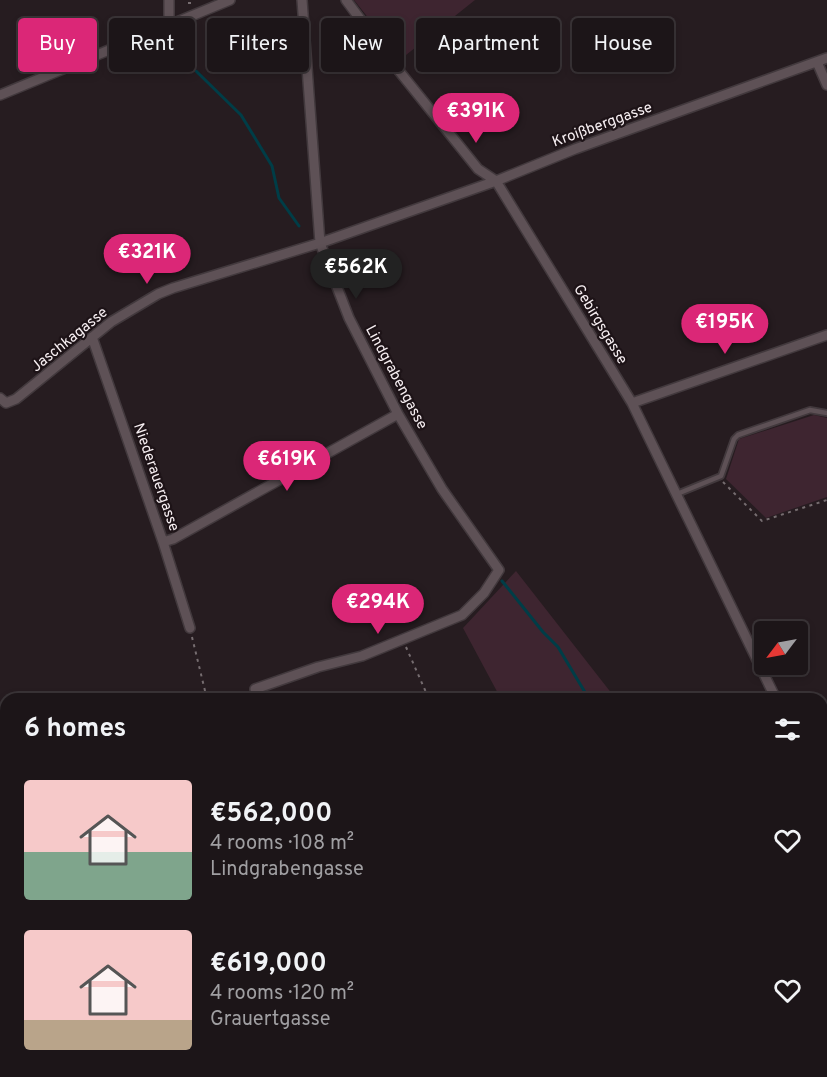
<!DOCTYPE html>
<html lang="en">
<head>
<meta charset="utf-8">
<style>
  :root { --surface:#1c1518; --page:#251e21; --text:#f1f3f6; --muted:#a09fa2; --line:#3a3437; --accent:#db2777 }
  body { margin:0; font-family:Overpass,sans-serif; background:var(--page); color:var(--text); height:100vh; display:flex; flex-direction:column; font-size:22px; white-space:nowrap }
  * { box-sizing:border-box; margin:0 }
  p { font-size:20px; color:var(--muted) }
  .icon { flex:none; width:33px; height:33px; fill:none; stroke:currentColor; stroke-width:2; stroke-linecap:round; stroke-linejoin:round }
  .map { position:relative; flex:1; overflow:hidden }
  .panel { position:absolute; left:0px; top:693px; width:828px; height:384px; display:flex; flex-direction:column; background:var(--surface); border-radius:18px 18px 0 0; box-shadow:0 3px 9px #0003,0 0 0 2px var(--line) }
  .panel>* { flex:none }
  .hud { position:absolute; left:18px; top:18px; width:792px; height:54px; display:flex; gap:12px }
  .needle { width:39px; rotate:238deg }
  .buttons { position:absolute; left:754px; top:621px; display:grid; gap:12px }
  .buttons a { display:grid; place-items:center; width:54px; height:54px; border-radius:6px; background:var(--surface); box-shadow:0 3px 9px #0003,0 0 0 2px var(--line); font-size:30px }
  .price { position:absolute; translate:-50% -51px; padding:0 14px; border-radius:21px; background:var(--accent); color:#fff; font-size:20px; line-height:39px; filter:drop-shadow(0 2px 3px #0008) }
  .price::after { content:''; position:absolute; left:50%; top:36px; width:18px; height:14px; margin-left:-9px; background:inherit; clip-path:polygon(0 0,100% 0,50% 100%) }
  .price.selected { background:#222; color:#fff }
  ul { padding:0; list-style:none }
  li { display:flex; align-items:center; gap:18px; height:150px; padding:0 24px }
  li span { display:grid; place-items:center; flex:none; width:168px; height:120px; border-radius:6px; color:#555 }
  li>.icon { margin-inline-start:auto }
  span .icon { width:72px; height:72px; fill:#fffc; stroke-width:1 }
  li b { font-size:26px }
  h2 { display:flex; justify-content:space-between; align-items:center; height:72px; padding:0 24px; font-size:26px }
  .chip { padding:0 21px; border-radius:6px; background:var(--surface); box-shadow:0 3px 9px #0003,0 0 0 2px var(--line); font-size:21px; line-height:54px }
  .chip.selected { background:var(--accent); color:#fff }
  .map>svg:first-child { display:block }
  .green { fill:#3e2530 }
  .water { fill:#003d47 }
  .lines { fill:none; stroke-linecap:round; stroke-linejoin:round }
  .stream { stroke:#003d47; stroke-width:3 }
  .service-casing { stroke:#42393d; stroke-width:8 }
  .minor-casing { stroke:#42393d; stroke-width:12 }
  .path { stroke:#766d70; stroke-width:2; stroke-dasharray:3 4.5; stroke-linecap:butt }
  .service { stroke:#5e5156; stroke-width:4.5 }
  .minor { stroke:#5e5156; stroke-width:9 }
  .labels { text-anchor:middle; stroke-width:4.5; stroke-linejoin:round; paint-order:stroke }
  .street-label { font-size:15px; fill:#f7eff2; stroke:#1d1317 }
</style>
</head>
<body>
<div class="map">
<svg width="827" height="1077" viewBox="0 0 827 1077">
  <rect width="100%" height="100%" fill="#261c20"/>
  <path class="green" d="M 354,0 L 475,0 L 401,59 Z
    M 814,415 L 827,418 L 827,497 L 766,518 L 726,479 L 739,439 Z
    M 516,571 L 616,699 L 501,699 L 463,628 Z
    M 827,870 L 827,1077 L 32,1077 L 35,1072 L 107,1071 L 126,1075 L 138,1071 L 822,1071 L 822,872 Z"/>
  <path class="water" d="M 586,35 L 595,40 L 602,56 L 593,62 L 588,60 L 578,45 L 581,36 Z"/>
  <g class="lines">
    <path class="stream" d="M 196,71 L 241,115 L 272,166 L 279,198 L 299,226
      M 502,581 L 543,632 L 558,647 L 589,699
      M 760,1071 L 763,1077"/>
    <defs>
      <path id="service" d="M 677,494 L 721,476 L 734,439 L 738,435 L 810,410 L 827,413
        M 0,1076 L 6,1076"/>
      <path id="minor" d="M 169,0 L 169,25
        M 346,0 L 395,66 L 478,169 L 496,181 L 632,403 L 776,699
        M 817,62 L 827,85
        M 0,95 L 230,0
        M 92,337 L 163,542 L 190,628
        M 0,398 L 6,403 L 16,399 L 111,322 L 158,294 L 173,288 L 320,243 L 496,181 L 575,149 L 827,58
        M 632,403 L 827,335
        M 163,542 L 173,539 L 398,414
        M 255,689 L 318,667 L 362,656 L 462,615 L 484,593 L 499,570 L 442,489 L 398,414 L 349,318 L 320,243 L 302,0
        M 822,827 L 827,843"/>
    </defs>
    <use href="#service" class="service-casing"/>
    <use href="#minor" class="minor-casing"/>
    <path class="path" d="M 188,3 L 192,3 L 193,5
      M 723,482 L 762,521 L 827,500
      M 192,637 L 207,699
      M 406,647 L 429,699
      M 0,788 L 6,789
      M 0,863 L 6,895
      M 822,878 L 827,876
      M 822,1036 L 827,1033
      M 0,1065 L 6,1066
      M 34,1071 C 61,1077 91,1077 118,1071
      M 53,1071 L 55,1077
      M 726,1071 L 751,1074 L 760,1071
      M 432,1077 L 468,1071"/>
    <use href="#service" class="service"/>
    <use href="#minor" class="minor"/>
  </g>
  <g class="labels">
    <g class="street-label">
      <text transform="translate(602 124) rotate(-20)" y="5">Kroißberggasse</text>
      <text transform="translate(601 324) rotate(59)" y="5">Gebirgsgasse</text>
      <text transform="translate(69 339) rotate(-39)" y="5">Jaschkagasse</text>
      <text transform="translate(397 377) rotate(62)" y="5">Lindgrabengasse</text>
      <text transform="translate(157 477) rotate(71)" y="5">Niederauergasse</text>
    </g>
  </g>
</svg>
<div class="buttons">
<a><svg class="needle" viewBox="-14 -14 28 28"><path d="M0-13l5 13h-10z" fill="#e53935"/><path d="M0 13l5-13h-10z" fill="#a09fa2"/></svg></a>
</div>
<b class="price" style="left:476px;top:144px">€391K</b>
<b class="price" style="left:147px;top:285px">€321K</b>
<b class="price selected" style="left:356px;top:300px">€562K</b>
<b class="price" style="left:725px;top:355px">€195K</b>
<b class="price" style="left:287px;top:492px">€619K</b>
<b class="price" style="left:378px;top:635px">€294K</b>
<div class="hud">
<a class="chip selected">Buy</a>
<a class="chip">Rent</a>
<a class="chip">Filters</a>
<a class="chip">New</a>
<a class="chip">Apartment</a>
<a class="chip">House</a>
</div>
<section class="panel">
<h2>6 homes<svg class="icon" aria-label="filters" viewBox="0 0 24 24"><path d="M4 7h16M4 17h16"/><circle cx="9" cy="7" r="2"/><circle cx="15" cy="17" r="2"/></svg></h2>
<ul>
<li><span style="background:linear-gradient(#f6c9c9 60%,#7fa58c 0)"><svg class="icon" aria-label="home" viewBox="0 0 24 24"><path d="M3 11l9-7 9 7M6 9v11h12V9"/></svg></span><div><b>€562,000</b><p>4 rooms · 108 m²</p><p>Lindgrabengasse</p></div><svg class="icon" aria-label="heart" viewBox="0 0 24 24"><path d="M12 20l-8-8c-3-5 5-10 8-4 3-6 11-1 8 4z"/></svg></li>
<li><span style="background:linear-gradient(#f6c9c9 75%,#b9a48a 0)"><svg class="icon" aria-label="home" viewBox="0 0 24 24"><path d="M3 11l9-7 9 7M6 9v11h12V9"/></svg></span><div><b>€619,000</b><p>4 rooms · 120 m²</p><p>Grauertgasse</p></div><svg class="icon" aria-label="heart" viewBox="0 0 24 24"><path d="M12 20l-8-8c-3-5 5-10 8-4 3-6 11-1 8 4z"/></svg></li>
</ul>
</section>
</div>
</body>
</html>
